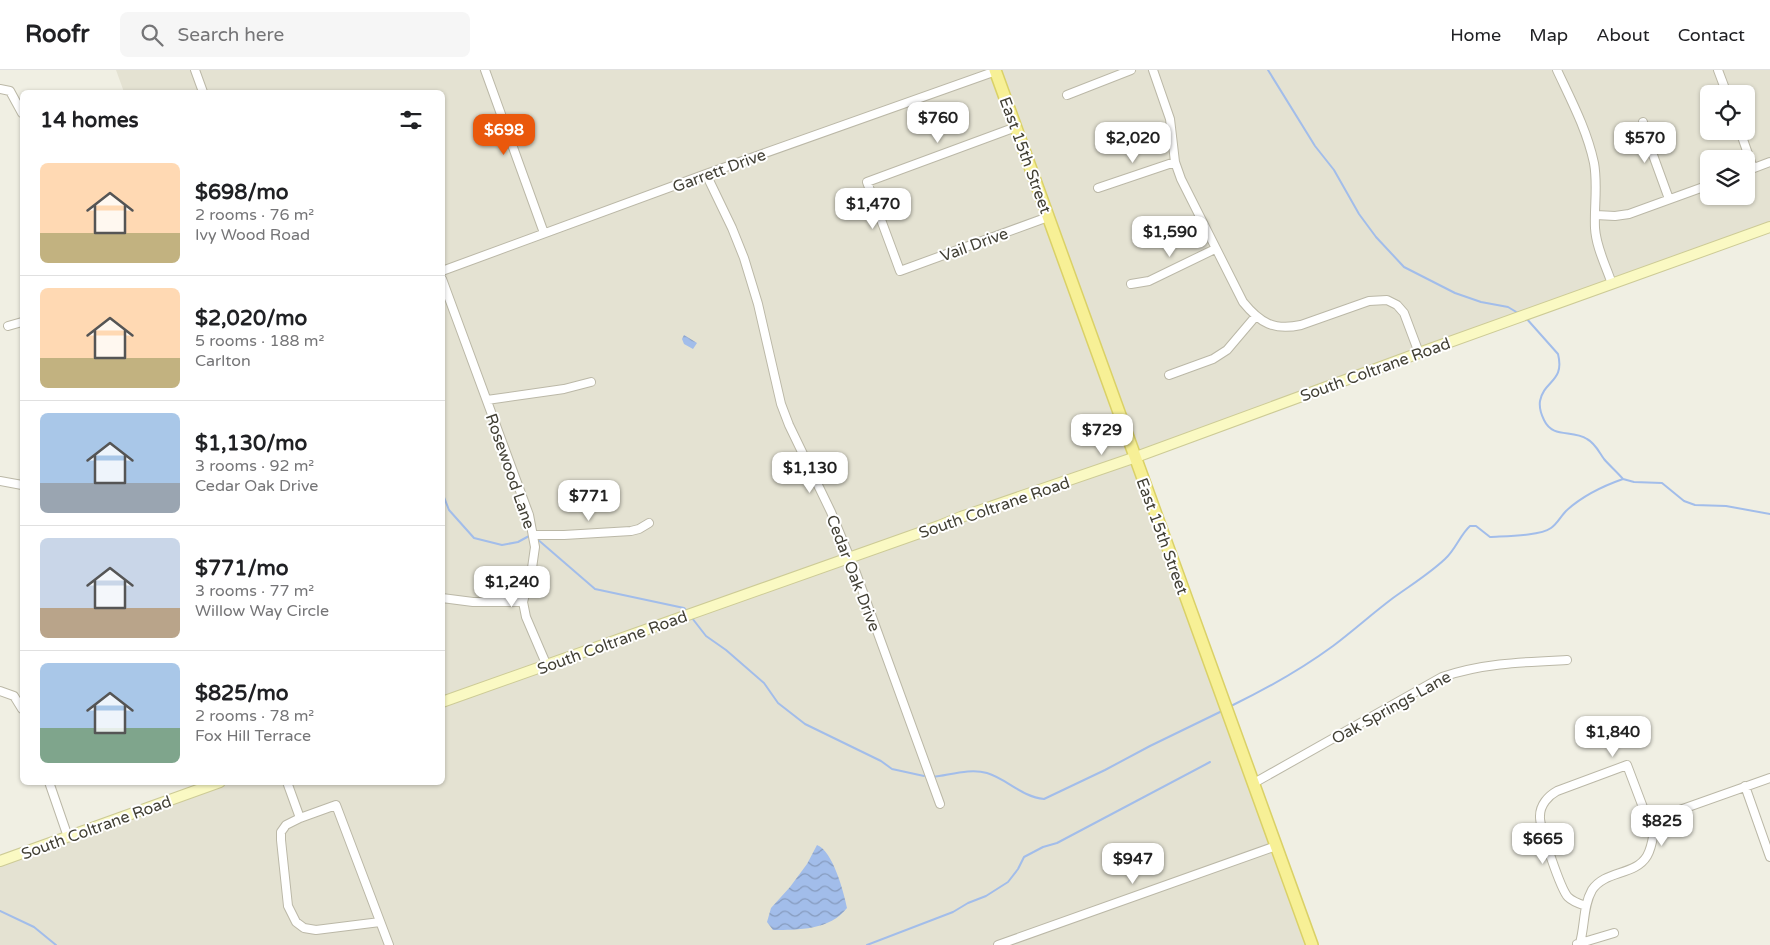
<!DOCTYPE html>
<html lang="en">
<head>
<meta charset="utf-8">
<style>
  :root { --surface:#fff; --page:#f6f6f6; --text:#202124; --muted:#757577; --line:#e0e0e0; --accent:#ea580c }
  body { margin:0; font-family:"Varela Round",sans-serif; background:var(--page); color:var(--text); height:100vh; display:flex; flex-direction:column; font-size:19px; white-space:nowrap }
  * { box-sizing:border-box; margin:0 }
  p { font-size:16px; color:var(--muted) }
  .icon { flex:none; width:28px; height:28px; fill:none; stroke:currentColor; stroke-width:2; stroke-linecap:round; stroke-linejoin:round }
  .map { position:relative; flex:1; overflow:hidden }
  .side { position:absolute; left:20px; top:20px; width:425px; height:695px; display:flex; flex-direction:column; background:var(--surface); border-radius:8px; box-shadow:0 1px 4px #0004 }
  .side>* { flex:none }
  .tools { position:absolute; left:1700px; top:15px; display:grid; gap:10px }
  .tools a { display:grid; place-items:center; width:55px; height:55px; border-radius:8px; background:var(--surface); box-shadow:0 1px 4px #0004; font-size:25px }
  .price { position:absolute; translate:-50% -42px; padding:0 11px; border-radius:10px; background:#fff; color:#222; font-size:16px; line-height:32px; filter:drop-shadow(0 1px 2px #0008) }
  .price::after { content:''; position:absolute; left:50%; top:30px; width:15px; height:11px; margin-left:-8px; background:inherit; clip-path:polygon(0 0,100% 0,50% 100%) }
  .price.selected { background:var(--accent); color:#fff }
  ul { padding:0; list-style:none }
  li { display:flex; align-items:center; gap:15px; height:125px; padding:0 20px }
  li+li { border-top:1px solid var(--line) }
  li span { display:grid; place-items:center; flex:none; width:140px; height:100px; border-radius:8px; color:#555 }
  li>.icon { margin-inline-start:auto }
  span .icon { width:60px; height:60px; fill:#fffc; stroke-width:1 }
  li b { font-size:21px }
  h2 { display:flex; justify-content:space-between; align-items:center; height:60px; padding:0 20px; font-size:21px }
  header { display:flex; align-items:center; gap:30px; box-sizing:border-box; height:70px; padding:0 25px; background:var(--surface); border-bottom:1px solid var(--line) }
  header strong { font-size:24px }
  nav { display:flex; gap:28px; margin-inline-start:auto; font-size:18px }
  .search { width:350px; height:45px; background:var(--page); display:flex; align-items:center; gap:12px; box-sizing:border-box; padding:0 18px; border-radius:8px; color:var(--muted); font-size:19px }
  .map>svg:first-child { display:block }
  .residential { fill:#e4e2d2; fill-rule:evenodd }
  .water { fill:url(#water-waves) }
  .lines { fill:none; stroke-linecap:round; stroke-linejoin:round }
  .stream { stroke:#a2bdea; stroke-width:2 }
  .street-casing { stroke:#bbb8a7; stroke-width:10 }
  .secondary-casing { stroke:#cdcb96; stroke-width:12 }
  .primary-casing { stroke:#dad167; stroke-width:14 }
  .street { stroke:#fff; stroke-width:8 }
  .secondary { stroke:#faf9c3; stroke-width:10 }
  .primary { stroke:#f7f096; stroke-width:11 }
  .labels { text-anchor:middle; stroke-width:4; stroke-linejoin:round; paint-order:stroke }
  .street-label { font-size:16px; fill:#413f34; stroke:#fff }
</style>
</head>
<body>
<header>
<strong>Roofr</strong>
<div class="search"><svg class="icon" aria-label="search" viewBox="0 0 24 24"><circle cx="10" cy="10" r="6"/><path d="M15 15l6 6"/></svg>Search here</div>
<nav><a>Home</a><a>Map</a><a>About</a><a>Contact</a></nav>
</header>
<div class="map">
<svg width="1770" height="875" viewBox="0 0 1770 875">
  <defs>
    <pattern id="water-waves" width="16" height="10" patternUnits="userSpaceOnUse" patternTransform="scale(1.25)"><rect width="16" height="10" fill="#a2bdea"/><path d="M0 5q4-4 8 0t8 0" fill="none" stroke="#869bbe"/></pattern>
  </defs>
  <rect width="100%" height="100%" fill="#f0efe3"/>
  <path class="residential" d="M 116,0 L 1770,0 L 1770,157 L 1136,387 L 1312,875 L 0,875 L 0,791 L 220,713 L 442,712 L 442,22 L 124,22 ZM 1709,24 L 1746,24 L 1746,61 L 1709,61 ZM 1709,89 L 1746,89 L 1746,126 L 1709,126 Z"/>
  <path class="water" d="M 684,265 L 697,273 L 693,279 L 684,274 L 682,269 Z
    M 817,775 C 833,781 844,823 847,838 C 830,860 799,860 773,860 L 767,852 L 771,838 L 790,817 L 807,794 Z"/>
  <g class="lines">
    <path class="stream" d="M 1268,0 L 1315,76 L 1334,100 L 1359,144 L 1376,167 L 1404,197 L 1455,223 L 1481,232 L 1508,237 L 1518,243
      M 1526,248 L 1558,284 C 1565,312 1544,310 1540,331 C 1539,338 1541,344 1544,350 C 1553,369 1572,359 1587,369 C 1595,373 1599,382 1604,389 C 1610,396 1617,402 1623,409
      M 1623,409 L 1634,412 L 1662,413 L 1684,431 L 1695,435 L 1726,436 L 1770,444
      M 442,422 L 449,440 L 474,468 L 502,475 L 518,472 L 529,466
      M 536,468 L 595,519 L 684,538 L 688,542
      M 692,548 L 706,566 L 726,580 L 764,613 L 778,633 L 805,654 L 881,691 L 892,699 L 924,706
      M 1231,636 C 1264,620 1303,598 1333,576 C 1354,560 1373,543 1393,528 C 1411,515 1429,504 1445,489 C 1456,479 1460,465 1470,456 L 1476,456 L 1490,467 C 1504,466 1540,466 1551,458 C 1557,454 1561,446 1566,441 C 1582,426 1603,416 1623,409
      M 933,707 C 950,705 970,698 987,703 C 1007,709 1022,727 1044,729 L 1105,700 L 1150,676 L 1222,641
      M 0,841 L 34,857 L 56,875
      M 867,875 L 953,842 L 968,833 L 986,826 L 1008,812 L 1018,799 L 1024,787 L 1043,777 L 1057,773 L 1210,692"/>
    <defs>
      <path id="street" d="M 195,0 L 203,22
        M 485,0 L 544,163
        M 1153,0 L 1170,49 L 1175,92 L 1181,109 L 1243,232 C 1260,253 1274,261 1301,255 L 1369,231 L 1387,230 L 1397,235 L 1404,243 L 1419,283
        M 1557,0 C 1571,30 1587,60 1594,93 C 1598,115 1594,136 1595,158 C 1596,177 1606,196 1612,214
        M 1718,0 L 1727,24
        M 0,19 L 10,21 L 22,43
        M 1067,25 L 1131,0
        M 1643,52 L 1649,74 L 1669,129
        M 1016,57 L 867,112 L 900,201 L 1048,147
        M 1740,61 L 1753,98
        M 1746,101 L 1770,92
        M 706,104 L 732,158 L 744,188 L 758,234 L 781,334 L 789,355 L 831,442 L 856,503 L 940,734
        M 1098,118 L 1175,92
        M 1596,145 L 1615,146 L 1629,144 L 1709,115
        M 442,201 L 706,104 L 996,1
        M 442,209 L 529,445 L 535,477 L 532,498 L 523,532 L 526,547 L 547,596
        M 1131,214 L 1149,211 L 1215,179
        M 8,256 L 22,252
        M 1169,305 L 1213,289 L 1227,280 L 1255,247
        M 487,330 L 564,319 L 591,312
        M 0,411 L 22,415
        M 533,465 L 564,465 L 631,461 L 639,459 L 649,453
        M 442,528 L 473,532 L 523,532
        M 0,621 L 14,626 L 22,639
        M 49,712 L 68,767
        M 287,712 L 300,748 L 336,735 L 389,875
        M 1254,713 L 1442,607 C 1483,593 1524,592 1567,590
        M 1745,716 L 1770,787
        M 300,748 L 286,755 L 281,762 L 281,770 L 288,836 L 296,852 L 304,858 L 316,860 L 380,852
        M 1586,836 C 1580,834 1573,832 1568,827 C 1561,820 1539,756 1540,746 C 1540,735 1548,726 1557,721 L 1627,695 L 1644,740 L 1656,752
        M 1580,873 C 1585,855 1583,836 1592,820 C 1605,800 1635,806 1647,786 C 1653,776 1653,763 1656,752 L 1674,742 L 1770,708
        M 1577,874 L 1614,863
        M 998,875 L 1276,776"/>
      <path id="secondary" d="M 442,632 L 939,456 L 961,447 L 1136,387 L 1419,283 L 1770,157
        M 0,791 L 220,712"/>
      <path id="primary" d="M 995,0 L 1312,875"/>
    </defs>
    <use href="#street" class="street-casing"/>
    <use href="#secondary" class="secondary-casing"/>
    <use href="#primary" class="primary-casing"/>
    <use href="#street" class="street"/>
    <use href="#secondary" class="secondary"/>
    <use href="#primary" class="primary"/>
  </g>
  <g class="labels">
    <g class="street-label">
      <text transform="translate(1026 85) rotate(70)" y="6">East 15th Street</text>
      <text transform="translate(719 100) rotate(-20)" y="6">Garrett Drive</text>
      <text transform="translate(974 174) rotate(-20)" y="6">Vail Drive</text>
      <text transform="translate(1375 299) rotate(-20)" y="6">South Coltrane Road</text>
      <text transform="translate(511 401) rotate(71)" y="6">Rosewood Lane</text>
      <text transform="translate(994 437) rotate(-19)" y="6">South Coltrane Road</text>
      <text transform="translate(1163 466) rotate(70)" y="6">East 15th Street</text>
      <text transform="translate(854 503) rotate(69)" y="6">Cedar Oak Drive</text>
      <text transform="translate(612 572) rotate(-20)" y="6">South Coltrane Road</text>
      <text transform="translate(1391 637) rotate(-29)" y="6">Oak Springs Lane</text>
      <text transform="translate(96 757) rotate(-20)" y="6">South Coltrane Road</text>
    </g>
  </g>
</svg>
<div class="tools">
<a><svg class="icon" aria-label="locate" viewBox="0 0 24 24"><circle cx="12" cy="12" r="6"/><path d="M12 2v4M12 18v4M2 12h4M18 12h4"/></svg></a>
<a><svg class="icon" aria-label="layers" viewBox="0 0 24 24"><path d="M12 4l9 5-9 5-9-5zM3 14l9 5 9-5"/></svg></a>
</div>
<b class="price" style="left:938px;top:74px">$760</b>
<b class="price selected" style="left:504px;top:86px">$698</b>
<b class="price" style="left:1133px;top:94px">$2,020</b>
<b class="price" style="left:1645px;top:94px">$570</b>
<b class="price" style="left:873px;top:160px">$1,470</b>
<b class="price" style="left:1170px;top:188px">$1,590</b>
<b class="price" style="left:1102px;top:386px">$729</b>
<b class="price" style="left:810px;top:424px">$1,130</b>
<b class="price" style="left:589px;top:452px">$771</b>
<b class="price" style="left:512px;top:538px">$1,240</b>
<b class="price" style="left:1613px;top:688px">$1,840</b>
<b class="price" style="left:1662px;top:777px">$825</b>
<b class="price" style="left:1543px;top:795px">$665</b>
<b class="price" style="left:1133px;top:815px">$947</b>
<section class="side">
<h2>14 homes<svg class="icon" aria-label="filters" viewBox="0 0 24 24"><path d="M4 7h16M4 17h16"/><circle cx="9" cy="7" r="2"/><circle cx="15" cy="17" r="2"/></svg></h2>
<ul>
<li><span style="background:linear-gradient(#ffd9b3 70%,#c2b280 0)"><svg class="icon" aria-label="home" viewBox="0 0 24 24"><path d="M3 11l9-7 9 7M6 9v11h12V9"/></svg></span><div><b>$698/mo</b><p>2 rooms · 76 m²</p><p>Ivy Wood Road</p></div></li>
<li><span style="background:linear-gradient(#ffd9b3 70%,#c2b280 0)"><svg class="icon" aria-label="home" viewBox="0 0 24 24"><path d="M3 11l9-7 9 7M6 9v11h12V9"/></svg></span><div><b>$2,020/mo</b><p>5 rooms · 188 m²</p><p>Carlton</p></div></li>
<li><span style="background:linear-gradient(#a9c7e8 70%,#9aa5b1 0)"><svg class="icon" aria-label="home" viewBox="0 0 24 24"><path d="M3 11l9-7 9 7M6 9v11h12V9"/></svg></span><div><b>$1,130/mo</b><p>3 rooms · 92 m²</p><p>Cedar Oak Drive</p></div></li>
<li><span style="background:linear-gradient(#c9d6e8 70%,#b9a48a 0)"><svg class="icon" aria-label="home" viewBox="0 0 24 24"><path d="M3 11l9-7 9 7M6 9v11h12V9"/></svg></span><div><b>$771/mo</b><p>3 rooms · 77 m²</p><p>Willow Way Circle</p></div></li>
<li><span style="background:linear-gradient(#a9c7e8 65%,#7fa58c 0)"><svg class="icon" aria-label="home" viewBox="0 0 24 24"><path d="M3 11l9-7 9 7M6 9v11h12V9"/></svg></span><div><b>$825/mo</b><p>2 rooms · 78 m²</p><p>Fox Hill Terrace</p></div></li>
</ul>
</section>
</div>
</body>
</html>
